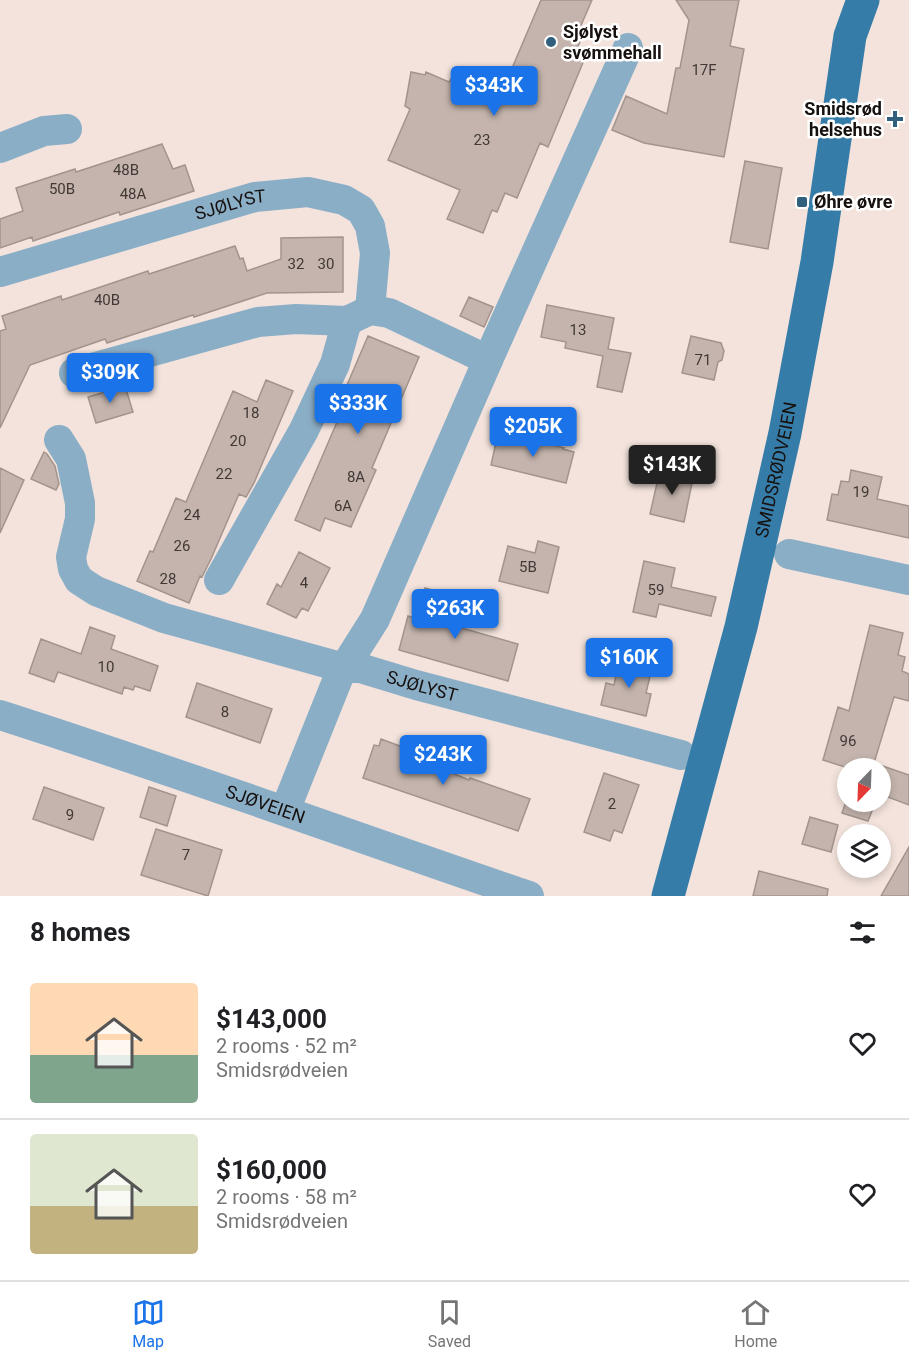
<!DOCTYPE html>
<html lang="en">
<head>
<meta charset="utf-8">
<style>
  :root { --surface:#fff; --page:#f6f6f6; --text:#202124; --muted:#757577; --line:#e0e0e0; --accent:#1a73e8 }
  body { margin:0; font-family:Roboto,sans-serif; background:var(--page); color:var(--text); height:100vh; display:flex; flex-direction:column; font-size:22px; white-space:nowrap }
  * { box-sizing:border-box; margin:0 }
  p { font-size:20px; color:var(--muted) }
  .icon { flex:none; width:33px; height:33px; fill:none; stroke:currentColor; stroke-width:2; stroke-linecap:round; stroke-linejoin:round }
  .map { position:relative; height:896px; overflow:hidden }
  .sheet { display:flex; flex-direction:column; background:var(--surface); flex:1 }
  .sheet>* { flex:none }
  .needle { width:39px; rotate:203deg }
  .tools { position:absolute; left:837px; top:758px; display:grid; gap:12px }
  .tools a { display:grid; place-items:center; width:54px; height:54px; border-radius:50%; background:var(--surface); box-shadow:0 3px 9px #0003; font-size:30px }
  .price { position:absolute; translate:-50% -51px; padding:0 14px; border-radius:6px; background:var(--accent); color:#fff; font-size:20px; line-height:39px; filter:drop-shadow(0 2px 3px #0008) }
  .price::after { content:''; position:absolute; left:50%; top:36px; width:18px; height:14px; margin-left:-9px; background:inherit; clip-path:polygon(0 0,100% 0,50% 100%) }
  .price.current { background:#222; color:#fff }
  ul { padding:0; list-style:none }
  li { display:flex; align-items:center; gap:18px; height:150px; padding:0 30px }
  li+li { border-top:2px solid var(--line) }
  li span { display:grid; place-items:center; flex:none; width:168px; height:120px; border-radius:6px; color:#555 }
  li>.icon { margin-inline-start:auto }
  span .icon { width:72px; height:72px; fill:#fffc; stroke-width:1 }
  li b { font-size:26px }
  h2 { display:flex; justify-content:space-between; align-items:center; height:72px; padding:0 30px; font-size:26px }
  .tab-bar { display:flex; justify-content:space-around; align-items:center; height:84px; border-top:2px solid var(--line); background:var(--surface); font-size:16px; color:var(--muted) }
  .tab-bar a { display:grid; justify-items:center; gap:3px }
  .tab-bar .current { color:var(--accent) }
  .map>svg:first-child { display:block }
  .building { fill:#c4b4ad; stroke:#a2948d; stroke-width:1.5 }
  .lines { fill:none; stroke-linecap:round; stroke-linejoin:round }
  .minor { stroke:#8baec7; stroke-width:30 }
  .primary { stroke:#357ca8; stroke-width:33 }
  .poi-dot { fill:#31607f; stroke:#fff; stroke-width:2 }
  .labels { text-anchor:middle; stroke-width:5; stroke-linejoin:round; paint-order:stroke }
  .number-label { font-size:15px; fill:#423936 }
  .poi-label { font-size:18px; font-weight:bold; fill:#16100e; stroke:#fff; text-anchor:start }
  .street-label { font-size:18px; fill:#16100e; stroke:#fff }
</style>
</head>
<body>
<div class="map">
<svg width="909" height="896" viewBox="0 0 909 896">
  <rect width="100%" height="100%" fill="#f3e3dc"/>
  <path class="building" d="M 541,0 L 592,0 L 579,30 L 584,32 L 577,49 L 587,53 L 548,147 L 540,143 L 517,198 L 505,193 L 497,212 L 492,210 L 483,233 L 447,219 L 460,190 L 388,160 L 410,109 L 405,106 L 411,72 L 425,75 L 426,72 L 449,82 L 451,79 L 499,99 Z
    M 676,0 L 739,0 L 730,46 L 744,49 L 724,157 L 644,143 L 612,130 L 626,96 L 667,114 L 676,68 L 680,68 L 689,20 Z
    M 162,144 L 173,169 L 185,165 L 194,191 L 120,215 L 119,212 L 33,241 L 32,237 L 0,248 L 0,219 L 23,211 L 16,188 L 75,169 L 76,172 Z
    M 745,161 L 782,168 L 768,249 L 730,242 Z
    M 343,237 L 343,292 L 267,293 L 194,317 L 193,315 L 107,343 L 105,339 L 30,365 L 0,428 L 0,331 L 6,329 L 2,316 L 61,296 L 62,300 L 148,271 L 149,274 L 235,246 L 240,259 L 243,258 L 247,271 L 281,259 L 281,238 Z
    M 469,297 L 493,307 L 484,327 L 460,316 Z
    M 547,305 L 614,318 L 608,349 L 631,353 L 622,392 L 597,387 L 603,356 L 565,348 L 566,342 L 541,337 Z
    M 368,336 L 419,357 L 372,468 L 376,470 L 351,527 L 325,518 L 320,531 L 295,520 L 337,422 L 332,420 Z
    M 691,336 L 721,343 L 724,351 L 722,360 L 718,362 L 714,380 L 682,373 Z
    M 266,380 L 293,391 L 254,483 L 246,497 L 239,494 L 211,559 L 202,577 L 200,576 L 189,603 L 137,581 L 150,551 L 153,552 L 176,498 L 186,502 L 233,391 L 257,402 Z
    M 125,386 L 133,412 L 96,423 L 88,397 Z
    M 514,436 L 564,448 L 563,449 L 574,452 L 566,483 L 491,465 L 497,438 L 513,442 Z
    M 44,452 L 47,454 L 55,466 L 59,484 L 56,490 L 31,479 Z
    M 0,468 L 24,480 L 0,533 Z
    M 660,470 L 693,478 L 684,522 L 650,514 Z
    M 851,470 L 882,477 L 877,499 L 909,506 L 909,538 L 827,520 L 832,494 L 838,495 L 841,481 L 849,482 Z
    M 538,541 L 559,547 L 548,593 L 499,581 L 508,546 L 535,553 Z
    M 299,552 L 330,568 L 308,611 L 302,608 L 296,618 L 267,604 L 277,584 L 281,587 Z
    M 644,561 L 675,568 L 671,587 L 716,597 L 711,616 L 659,604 L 656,617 L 633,612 Z
    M 425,588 L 458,597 L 451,625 L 518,644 L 508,681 L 399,650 L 408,616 L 417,619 Z
    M 870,625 L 903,633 L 898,655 L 905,657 L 902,671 L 909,674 L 909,701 L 894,697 L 874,763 L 909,775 L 909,805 L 880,794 L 880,768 L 848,768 L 823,760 L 838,707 L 849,711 Z
    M 90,627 L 115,636 L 111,649 L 158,666 L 150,691 L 135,686 L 133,690 L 124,687 L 122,694 L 58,672 L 54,682 L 29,673 L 41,639 L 81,654 Z
    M 619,661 L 652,668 L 646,693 L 651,694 L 646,716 L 601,705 L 606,683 L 614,685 Z
    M 197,683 L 272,709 L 260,743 L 186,717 Z
    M 381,739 L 432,758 L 430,764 L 469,780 L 470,778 L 530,799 L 518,831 L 363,778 L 374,745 L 379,746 Z
    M 604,773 L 639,785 L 622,833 L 614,830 L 610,841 L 584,832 Z
    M 44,787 L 104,808 L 93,840 L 33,819 Z
    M 149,787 L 176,796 L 167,826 L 140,817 Z
    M 848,796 L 848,801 L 876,801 L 868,821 L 842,813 Z
    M 810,817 L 838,825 L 831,852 L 802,844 Z
    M 156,829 L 222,850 L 208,896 L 141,875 Z
    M 909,847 L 909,896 L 881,896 Z
    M 759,871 L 828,889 L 827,896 L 753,896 Z"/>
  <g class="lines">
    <g class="minor">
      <path d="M 0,148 L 44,131 L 67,129"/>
      <path id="s1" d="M 0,272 L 255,197 L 308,192 L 344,200 L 361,210 L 370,226 L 375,253 L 370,310 L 389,313 L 488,360"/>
      <path d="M 74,373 L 258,322 L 296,319 L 347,321 L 370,310"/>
      <path id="s2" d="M 59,440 L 71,459 L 80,503 L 80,519 L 71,557 L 73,569 L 79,580 L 96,591 L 164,618 L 344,668 L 360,668 L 416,685 L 681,755"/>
      <path d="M 789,554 L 909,580"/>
      <path d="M 219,580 L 304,430 L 335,364 L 347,321"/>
      <path id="s3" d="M 0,715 C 178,772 353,836 529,896"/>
      <path d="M 287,811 L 290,798 L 339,676 L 375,619 L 488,360 L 628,48"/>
    </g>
    <path class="primary" id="s4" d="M 668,896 L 741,627 L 785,433 L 817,262 L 850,36 L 863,0"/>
  </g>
  <g class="poi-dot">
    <circle cx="551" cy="42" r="6"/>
    <path d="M892 110h6v6h6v6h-6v6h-6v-6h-6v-6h6z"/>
    <rect x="796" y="196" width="12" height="12" rx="3"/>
  </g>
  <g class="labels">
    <g class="number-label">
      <text x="704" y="75">17F</text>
      <text x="482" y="145">23</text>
      <text x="126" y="175">48B</text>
      <text x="62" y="194">50B</text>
      <text x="133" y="199">48A</text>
      <text x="296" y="269">32</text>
      <text x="326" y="269">30</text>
      <text x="107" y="305">40B</text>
      <text x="578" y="335">13</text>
      <text x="703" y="365">71</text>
      <text x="251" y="418">18</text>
      <text x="238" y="446">20</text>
      <text x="224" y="479">22</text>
      <text x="356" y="482">8A</text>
      <text x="861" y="497">19</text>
      <text x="343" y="511">6A</text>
      <text x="192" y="520">24</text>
      <text x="182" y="551">26</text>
      <text x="528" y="572">5B</text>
      <text x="168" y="584">28</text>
      <text x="304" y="588">4</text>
      <text x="656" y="595">59</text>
      <text x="106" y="672">10</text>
      <text x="225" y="717">8</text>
      <text x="848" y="746">96</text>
      <text x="612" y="809">2</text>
      <text x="70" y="820">9</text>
      <text x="186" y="860">7</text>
    </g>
    <g class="poi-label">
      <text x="563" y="38">Sjølyst<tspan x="563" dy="21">svømmehall</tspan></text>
      <text x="882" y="115" text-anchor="end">Smidsrød<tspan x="882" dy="21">helsehus</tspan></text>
      <text x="814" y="208">Øhre øvre</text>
    </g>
    <g class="street-label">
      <text dy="6" stroke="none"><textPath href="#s1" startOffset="240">SJØLYST</textPath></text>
      <text dy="6" stroke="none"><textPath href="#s4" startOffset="440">SMIDSRØDVEIEN</textPath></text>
      <text dy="6" stroke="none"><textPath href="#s2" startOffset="508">SJØLYST</textPath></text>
      <text dy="6" stroke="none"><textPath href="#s3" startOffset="280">SJØVEIEN</textPath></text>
    </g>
  </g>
</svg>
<div class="tools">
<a><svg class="needle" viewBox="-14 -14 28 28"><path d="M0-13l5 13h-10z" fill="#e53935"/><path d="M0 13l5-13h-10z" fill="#757577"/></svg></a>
<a><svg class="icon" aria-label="layers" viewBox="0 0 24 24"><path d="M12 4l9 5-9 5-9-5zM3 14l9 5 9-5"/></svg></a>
</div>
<b class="price" style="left:494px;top:117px">$343K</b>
<b class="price" style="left:110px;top:404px">$309K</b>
<b class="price" style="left:358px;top:435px">$333K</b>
<b class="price" style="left:533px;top:458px">$205K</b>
<b class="price current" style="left:672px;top:496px">$143K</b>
<b class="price" style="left:455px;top:640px">$263K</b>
<b class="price" style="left:629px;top:689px">$160K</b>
<b class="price" style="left:443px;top:786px">$243K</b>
</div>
<section class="sheet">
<h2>8 homes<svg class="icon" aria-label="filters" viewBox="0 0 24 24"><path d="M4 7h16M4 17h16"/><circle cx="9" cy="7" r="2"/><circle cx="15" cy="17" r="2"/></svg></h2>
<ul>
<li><span style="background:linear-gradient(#ffd9b3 60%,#7fa58c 0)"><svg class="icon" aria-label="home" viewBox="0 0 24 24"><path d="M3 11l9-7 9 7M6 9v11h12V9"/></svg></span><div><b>$143,000</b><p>2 rooms · 52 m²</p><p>Smidsrødveien</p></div><svg class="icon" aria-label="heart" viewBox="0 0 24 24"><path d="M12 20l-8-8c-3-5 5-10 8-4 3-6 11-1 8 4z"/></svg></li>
<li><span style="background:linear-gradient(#dfe7d0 60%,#c2b280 0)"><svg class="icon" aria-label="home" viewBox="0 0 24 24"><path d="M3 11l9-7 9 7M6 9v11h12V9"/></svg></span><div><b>$160,000</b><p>2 rooms · 58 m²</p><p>Smidsrødveien</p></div><svg class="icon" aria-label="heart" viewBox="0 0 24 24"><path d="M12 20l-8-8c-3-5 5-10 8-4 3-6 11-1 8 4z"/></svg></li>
</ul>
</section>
<nav class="tab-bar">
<a class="current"><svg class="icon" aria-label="map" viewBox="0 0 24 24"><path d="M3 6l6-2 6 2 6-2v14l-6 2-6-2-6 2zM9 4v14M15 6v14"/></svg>Map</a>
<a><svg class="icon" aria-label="saved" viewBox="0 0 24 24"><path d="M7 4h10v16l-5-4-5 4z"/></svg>Saved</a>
<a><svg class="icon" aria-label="home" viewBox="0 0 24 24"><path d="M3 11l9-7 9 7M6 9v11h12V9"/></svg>Home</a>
</nav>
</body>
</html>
